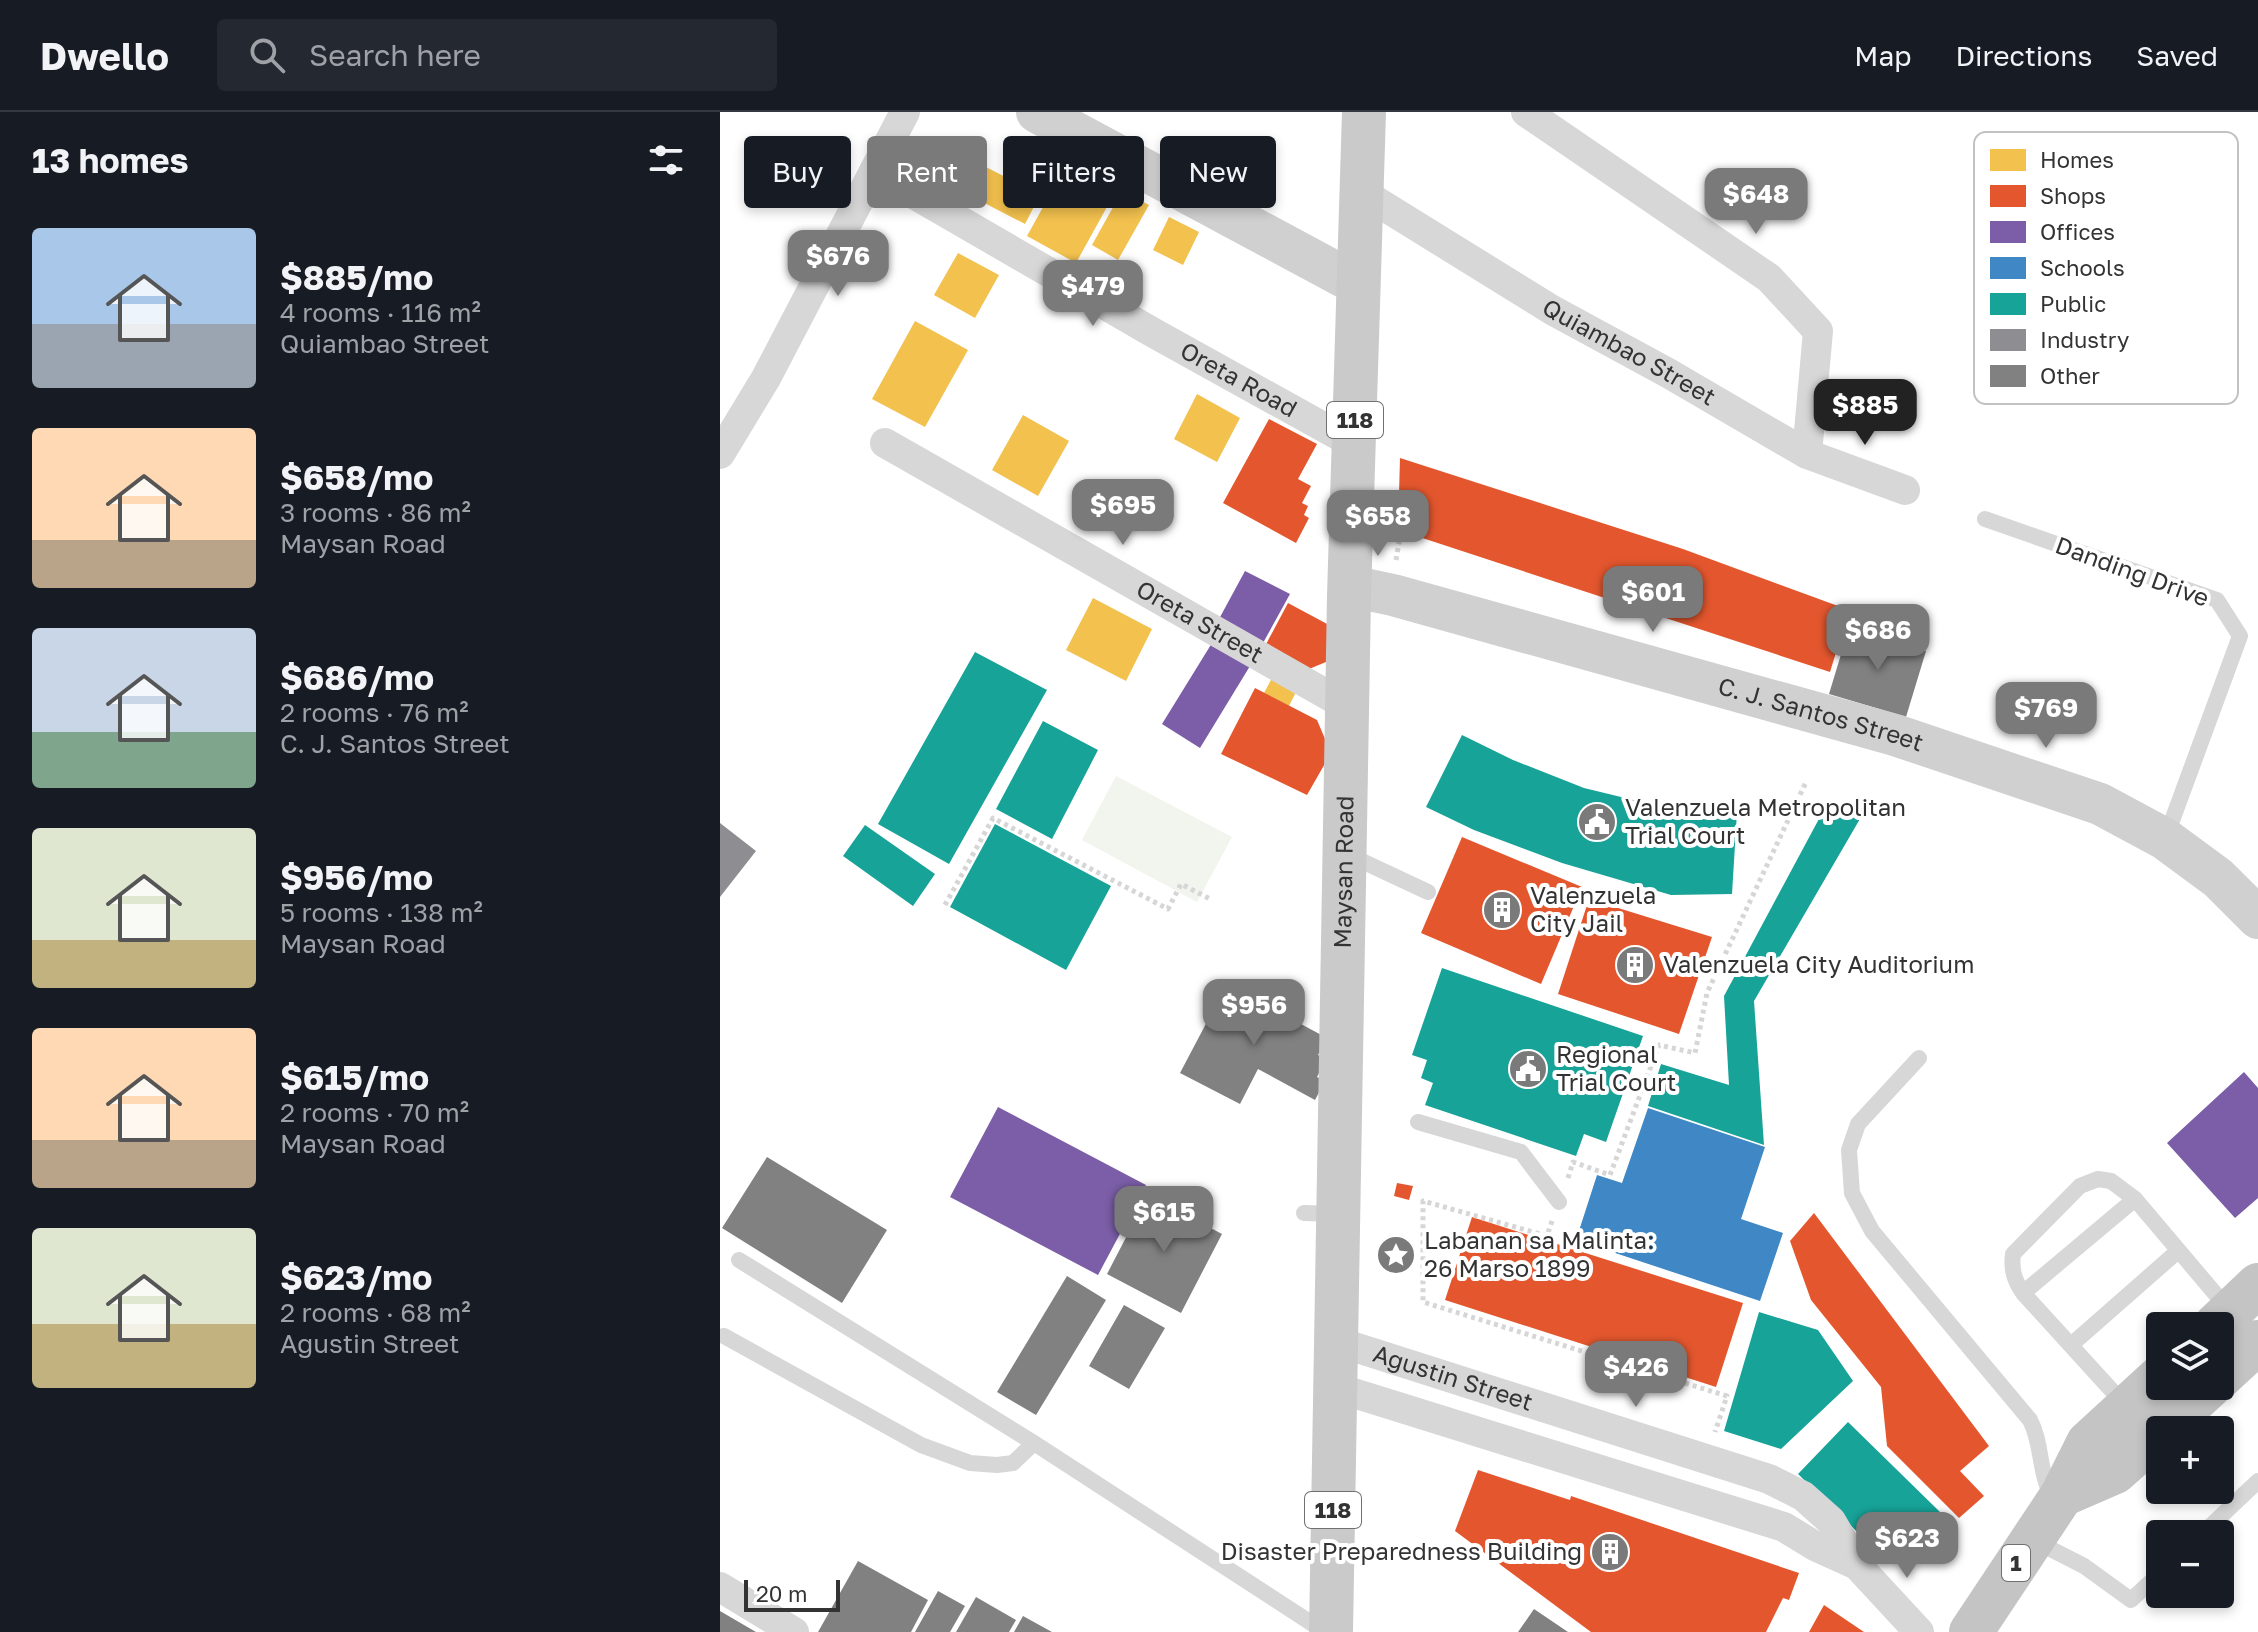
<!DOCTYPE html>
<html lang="en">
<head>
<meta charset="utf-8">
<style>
  :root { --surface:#171b24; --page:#242831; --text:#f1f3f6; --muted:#9ea1a6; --line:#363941; --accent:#7a7a7a }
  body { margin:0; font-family:"Golos Text",sans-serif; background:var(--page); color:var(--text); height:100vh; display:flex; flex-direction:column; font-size:30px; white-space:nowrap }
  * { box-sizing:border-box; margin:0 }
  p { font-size:26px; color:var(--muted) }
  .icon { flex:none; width:44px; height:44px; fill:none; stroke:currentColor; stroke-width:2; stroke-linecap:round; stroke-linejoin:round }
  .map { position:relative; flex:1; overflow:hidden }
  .side { display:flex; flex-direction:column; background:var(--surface); width:720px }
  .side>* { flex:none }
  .guide { position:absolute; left:24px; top:24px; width:760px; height:72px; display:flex; gap:16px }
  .controls { position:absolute; left:1426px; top:1200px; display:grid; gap:16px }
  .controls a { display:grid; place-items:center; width:88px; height:88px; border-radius:8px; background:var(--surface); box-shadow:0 4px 12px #0003; font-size:40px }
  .scale { position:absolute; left:24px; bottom:20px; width:96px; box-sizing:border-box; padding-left:8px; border:4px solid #333; border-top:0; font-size:22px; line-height:28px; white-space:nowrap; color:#333; -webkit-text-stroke:6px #fff; paint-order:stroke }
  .price { position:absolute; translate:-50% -68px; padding:0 18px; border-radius:16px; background:var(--accent); color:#fff; font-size:26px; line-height:52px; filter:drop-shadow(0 2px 4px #0008) }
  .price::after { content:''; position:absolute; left:50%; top:48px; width:24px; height:18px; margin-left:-12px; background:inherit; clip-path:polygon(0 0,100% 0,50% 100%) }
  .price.active { background:#222; color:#fff }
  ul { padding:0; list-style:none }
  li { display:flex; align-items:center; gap:24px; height:200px; padding:0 32px }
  li span { display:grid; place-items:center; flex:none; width:224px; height:160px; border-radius:8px; color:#555 }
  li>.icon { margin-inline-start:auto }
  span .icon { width:96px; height:96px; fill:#fffc; stroke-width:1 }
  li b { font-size:34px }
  h2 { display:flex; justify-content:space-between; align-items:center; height:96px; padding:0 32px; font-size:34px }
  .chip { padding:0 28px; border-radius:8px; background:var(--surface); box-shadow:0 4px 12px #0003; font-size:28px; line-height:72px }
  .chip.active { background:var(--accent); color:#fff }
  header { display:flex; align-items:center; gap:48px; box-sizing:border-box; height:112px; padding:0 40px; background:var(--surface); border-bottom:2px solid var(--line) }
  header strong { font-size:38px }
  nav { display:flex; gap:44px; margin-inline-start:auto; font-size:28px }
  .search { width:560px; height:72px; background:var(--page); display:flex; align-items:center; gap:20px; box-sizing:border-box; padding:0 28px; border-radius:8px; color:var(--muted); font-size:30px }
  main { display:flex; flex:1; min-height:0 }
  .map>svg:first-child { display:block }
  .green { fill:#f1f5ed }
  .homes { fill:#f2c14e }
  .shops { fill:#e4572e }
  .offices { fill:#7b5ea7 }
  .schools { fill:#3f88c5 }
  .public { fill:#17a398 }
  .industry { fill:#8d8d92 }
  .building { fill:#818181 }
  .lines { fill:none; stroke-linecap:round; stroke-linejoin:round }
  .path { stroke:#d6d6d6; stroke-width:5; stroke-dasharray:4 4; stroke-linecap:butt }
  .lane { stroke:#d7d7d7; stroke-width:16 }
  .street { stroke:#d7d7d7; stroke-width:30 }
  .secondary { stroke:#d0d0d0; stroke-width:42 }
  .primary { stroke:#cacaca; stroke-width:44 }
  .highway { stroke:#c4c4c4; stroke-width:44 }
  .labels { text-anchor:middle; stroke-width:8; stroke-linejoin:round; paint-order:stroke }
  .shield { fill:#fff; stroke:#707070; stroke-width:2 }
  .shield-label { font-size:22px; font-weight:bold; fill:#333 }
  .street-label { font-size:24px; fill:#333; stroke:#fff }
  .poi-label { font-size:24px; fill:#333; stroke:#fff; text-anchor:start }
  .key { fill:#fff; stroke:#c2c2c2; stroke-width:2 }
  .key-label { font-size:22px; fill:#333 }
</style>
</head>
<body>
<header>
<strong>Dwello</strong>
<div class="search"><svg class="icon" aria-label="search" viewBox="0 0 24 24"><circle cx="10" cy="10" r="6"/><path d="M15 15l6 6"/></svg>Search here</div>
<nav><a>Map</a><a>Directions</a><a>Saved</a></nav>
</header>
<main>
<section class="side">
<h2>13 homes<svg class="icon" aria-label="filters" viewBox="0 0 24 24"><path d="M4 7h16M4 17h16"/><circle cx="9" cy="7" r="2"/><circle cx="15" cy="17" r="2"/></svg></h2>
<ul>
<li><span style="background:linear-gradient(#a9c7e8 60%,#9aa5b1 0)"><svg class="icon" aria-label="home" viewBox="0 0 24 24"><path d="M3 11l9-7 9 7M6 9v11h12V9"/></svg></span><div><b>$885/mo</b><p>4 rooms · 116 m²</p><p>Quiambao Street</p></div></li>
<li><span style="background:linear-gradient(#ffd9b3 70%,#b9a48a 0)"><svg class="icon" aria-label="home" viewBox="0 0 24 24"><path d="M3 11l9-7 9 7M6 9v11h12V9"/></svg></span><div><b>$658/mo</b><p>3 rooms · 86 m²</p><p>Maysan Road</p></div></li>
<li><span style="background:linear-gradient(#c9d6e8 65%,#7fa58c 0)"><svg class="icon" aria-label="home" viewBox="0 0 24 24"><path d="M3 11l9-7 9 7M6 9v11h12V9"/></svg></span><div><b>$686/mo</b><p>2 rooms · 76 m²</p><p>C. J. Santos Street</p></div></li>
<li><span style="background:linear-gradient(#dfe7d0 70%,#c2b280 0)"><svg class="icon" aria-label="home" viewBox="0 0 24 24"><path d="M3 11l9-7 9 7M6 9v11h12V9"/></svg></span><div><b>$956/mo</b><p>5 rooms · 138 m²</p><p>Maysan Road</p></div></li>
<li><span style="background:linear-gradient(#ffd9b3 70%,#b9a48a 0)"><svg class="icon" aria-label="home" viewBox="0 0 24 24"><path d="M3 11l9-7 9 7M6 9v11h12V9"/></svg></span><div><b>$615/mo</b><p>2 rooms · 70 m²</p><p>Maysan Road</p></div></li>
<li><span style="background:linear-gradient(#dfe7d0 60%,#c2b280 0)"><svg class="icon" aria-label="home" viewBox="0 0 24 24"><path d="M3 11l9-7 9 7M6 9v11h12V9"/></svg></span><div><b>$623/mo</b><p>2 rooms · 68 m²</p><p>Agustin Street</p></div></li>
</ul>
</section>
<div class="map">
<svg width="1538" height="1520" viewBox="0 0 1538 1520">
  <rect width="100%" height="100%" fill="#fff"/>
  <path class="green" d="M 396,664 L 512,725 L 477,790 L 362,728 Z"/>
  <path class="homes" d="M 200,36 L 249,62 L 237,84 L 188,58 Z
    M 349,48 L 398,75 L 356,151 L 307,124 Z
    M 264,54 L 320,83 L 305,112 L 249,83 Z
    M 402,79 L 429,93 L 398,148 L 372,133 Z
    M 449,105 L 479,120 L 463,153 L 433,138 Z
    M 238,141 L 279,163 L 255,206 L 214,183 Z
    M 195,209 L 248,238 L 205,315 L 152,287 Z
    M 477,282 L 520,306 L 497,350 L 454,327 Z
    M 303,303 L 349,329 L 318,384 L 272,358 Z
    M 373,486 L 432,517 L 406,569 L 346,538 Z
    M 552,566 L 577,578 L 569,594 L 544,581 Z"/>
  <path class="shops" d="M 549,307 L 597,332 L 578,367 L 591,374 L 582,391 L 588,394 L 584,403 L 589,406 L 576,431 L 503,391 Z
    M 680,346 L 963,437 L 1129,498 L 1110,560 L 678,418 Z
    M 568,491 L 609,513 L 606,550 L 589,557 L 545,534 Z
    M 535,576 L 597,608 L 611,641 L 587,683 L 501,642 Z
    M 742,725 L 862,775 L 821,872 L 701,821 Z
    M 869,787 L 992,825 L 959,922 L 838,882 Z
    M 677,1071 L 693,1074 L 689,1088 L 674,1084 Z
    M 1094,1101 L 1269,1334 L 1240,1359 L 1264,1384 L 1239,1406 L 1167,1334 L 1161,1275 L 1091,1188 L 1070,1129 Z
    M 752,1105 L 1023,1191 L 996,1275 L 725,1188 Z
    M 758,1358 L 850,1388 L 851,1384 L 1079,1461 L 1069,1488 L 1063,1486 L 1046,1520 L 871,1520 L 735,1419 Z
    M 1104,1493 L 1144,1520 L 1089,1520 Z"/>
  <path class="offices" d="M 525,459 L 570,482 L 543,531 L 499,507 Z
    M 492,531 L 530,554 L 480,636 L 442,612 Z
    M 1524,960 L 1538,976 L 1538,1086 L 1515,1106 L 1447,1031 Z
    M 278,995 L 426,1073 L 378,1163 L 230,1085 Z"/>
  <path class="schools" d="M 928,996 L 1045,1035 L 1021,1107 L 1063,1121 L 1040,1189 L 856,1128 L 877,1063 L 902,1071 Z"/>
  <path class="public" d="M 255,540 L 327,578 L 229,752 L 158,712 Z
    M 323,609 L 378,638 L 332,727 L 276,697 Z
    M 742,623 L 793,648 L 864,676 L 971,702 L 1017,700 L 1012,782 L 951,783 L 842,751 L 754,718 L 706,695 Z
    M 1115,695 L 1144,700 L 1034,889 L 1044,1033 L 928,994 L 941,952 L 1009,973 L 1004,884 L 1100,705 Z
    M 275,712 L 391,774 L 346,858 L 230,795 Z
    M 145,713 L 215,762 L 193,794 L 123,744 Z
    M 722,856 L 923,924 L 886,1030 L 864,1022 L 856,1044 L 705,993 L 713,971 L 701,966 L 707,948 L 692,943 Z
    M 1039,1200 L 1098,1218 L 1133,1269 L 1061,1337 L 1004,1319 Z
    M 1128,1310 L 1220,1400 L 1169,1451 L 1078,1362 Z"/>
  <path class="industry" d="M 0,711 L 36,739 L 0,785 Z"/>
  <path class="building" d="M 1129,516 L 1206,539 L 1186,605 L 1109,582 Z
    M 509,868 L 569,899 L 566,904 L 607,926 L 598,943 L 606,947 L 597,965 L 605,969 L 595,988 L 538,957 L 520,992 L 460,961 Z
    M 47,1045 L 167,1118 L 122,1191 L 2,1116 Z
    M 428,1083 L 502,1122 L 461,1201 L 387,1162 Z
    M 347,1164 L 386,1188 L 316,1303 L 277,1280 Z
    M 404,1193 L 445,1216 L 409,1277 L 369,1254 Z
    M 138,1449 L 208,1488 L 191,1520 L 98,1520 Z
    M 218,1479 L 245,1494 L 230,1520 L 195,1520 Z
    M 256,1485 L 296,1508 L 289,1520 L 236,1520 Z
    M 814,1497 L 848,1520 L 798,1520 Z
    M 0,1499 L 36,1520 L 0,1520 Z
    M 303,1504 L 332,1520 L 294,1520 Z"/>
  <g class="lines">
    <path class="path" d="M 676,448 L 680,425
      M 225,793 L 273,706 L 448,797 L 461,772 L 492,788
      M 848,1066 L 853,1050 L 890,1063 L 939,933 L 975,941 L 987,881 L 1086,670
      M 832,1109 L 827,1124 L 703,1089 L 703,1190 L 1007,1284 L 995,1320"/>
    <path class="lane" d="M 1265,407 L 1497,488 L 1520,524 L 1446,725
      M 629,743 L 708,780
      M 1199,946 L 1138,1012 L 1129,1038 L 1132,1081 L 1152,1119 L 1310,1308 C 1323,1332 1318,1363 1334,1387
      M 698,1010 L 801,1040 L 839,1090
      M 584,1101 L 618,1102
      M 19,1148 L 314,1331 L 605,1520
      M 1303,1181 L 1415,1087
      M 4,1224 L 201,1333 L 250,1351 L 277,1353 L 293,1351 L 314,1331
      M 1351,1233 L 1458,1139
      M 1405,1293 L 1303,1181 C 1294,1168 1291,1157 1293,1142 L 1360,1074 L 1378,1067 L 1391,1069 L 1415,1087 L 1509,1198
      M 1482,1422 L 1538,1369
      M 1313,1428 L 1364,1454 L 1411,1488 L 1440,1461"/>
    <g class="street">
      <path d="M 806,0 L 1049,166 L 1098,219 L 1087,342"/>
      <path id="s1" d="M 154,59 L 432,220 L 634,332"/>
      <path id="s2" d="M 643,81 L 832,198 L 948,261 L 1087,342 L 1185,378"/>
      <path id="s3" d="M 165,331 L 627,594"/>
      <path d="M 0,342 L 46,266 L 185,0"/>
      <path id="s4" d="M 628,1233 L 1049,1367 L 1083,1384 L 1111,1409 L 1137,1453 L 1199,1520"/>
      <path d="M 627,1279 L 1064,1415 L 1095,1434 L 1137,1453"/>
      <path d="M 0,1475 L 74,1520"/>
    </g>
    <g class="secondary">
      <path d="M 317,0 L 639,173"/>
      <path id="s5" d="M 630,474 L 673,483 L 1175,623 L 1380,692 L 1445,727 L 1498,766 L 1538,806"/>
    </g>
    <path class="primary" id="s6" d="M 611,1520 L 629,484 L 644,0"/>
    <path class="highway" d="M 1495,1214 L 1538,1173
      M 1500,1265 L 1538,1230
      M 1442,1318 L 1490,1274
      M 1342,1383 L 1395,1360 L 1440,1320
      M 1251,1520 L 1342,1383 L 1368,1331 L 1440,1265"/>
  </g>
  <defs>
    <symbol id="civic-disc" viewBox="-11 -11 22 22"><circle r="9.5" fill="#7a7a7a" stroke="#fff"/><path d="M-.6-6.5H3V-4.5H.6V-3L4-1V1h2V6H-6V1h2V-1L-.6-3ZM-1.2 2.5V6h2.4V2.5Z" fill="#fff"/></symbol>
    <symbol id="building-disc" viewBox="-11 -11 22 22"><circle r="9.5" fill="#7a7a7a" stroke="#fff"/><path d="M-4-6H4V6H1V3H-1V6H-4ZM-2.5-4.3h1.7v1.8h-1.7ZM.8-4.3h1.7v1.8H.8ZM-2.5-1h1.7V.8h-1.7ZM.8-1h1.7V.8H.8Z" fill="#fff"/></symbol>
    <symbol id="sight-disc" viewBox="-11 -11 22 22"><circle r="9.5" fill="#7a7a7a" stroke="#fff"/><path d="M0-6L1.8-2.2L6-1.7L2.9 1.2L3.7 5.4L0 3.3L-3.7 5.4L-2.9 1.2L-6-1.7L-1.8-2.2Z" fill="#fff"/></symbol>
  </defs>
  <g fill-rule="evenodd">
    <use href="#civic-disc" x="855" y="688" width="44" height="44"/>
    <use href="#building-disc" x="760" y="776" width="44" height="44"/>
    <use href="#building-disc" x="893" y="831" width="44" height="44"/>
    <use href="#civic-disc" x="786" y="935" width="44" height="44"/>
    <use href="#sight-disc" x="654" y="1121" width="44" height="44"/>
    <use href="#building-disc" x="868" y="1418" width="44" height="44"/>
  </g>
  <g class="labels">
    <g class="shield">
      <rect x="607" y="290" width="56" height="36" rx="6"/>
      <rect x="585" y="1380" width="56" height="36" rx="6"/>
      <rect x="1282" y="1433" width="28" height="36" rx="6"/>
    </g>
    <g class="shield-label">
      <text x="635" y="316">118</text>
      <text x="613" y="1406">118</text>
      <text x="1296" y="1459">1</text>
    </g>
    <g class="street-label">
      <text dy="8" stroke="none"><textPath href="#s2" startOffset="310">Quiambao Street</textPath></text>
      <text dy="8" stroke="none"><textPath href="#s1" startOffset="420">Oreta Road</textPath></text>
      <text transform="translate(1412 460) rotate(20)" y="8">Danding Drive</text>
      <text dy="8" stroke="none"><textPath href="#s3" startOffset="362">Oreta Street</textPath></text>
      <text dy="8" stroke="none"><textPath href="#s5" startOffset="488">C. J. Santos Street</textPath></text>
      <text dy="8" stroke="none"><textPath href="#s6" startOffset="760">Maysan Road</textPath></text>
      <text dy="8" stroke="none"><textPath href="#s4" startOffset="110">Agustin Street</textPath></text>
    </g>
    <g class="poi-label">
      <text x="905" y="704">Valenzuela Metropolitan<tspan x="905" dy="28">Trial Court</tspan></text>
      <text x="810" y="792">Valenzuela<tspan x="810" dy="28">City Jail</tspan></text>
      <text x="943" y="861">Valenzuela City Auditorium</text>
      <text x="836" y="951">Regional<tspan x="836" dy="28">Trial Court</tspan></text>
      <text x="704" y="1137">Labanan sa Malinta:<tspan x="704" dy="28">26 Marso 1899</tspan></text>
      <text x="862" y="1448" text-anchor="end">Disaster Preparedness Building</text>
    </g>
  </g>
  <rect x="1254" y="20" width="264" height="272" rx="12" class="key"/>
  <rect x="1270" y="37" width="36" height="22" fill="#f2c14e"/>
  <rect x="1270" y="73" width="36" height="22" fill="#e4572e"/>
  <rect x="1270" y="109" width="36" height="22" fill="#7b5ea7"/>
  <rect x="1270" y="145" width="36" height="22" fill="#3f88c5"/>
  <rect x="1270" y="181" width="36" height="22" fill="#17a398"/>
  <rect x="1270" y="217" width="36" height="22" fill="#8d8d92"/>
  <rect x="1270" y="253" width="36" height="22" fill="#818181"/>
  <g class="key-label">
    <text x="1320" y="56">Homes</text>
    <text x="1320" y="92">Shops</text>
    <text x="1320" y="128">Offices</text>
    <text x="1320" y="164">Schools</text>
    <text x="1320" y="200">Public</text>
    <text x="1320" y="236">Industry</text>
    <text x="1320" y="272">Other</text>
  </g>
</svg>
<div class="controls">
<a><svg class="icon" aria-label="layers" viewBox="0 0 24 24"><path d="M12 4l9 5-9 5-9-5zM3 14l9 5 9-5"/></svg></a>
<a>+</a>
<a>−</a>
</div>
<div class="scale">20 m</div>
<b class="price" style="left:1036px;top:124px">$648</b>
<b class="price" style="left:118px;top:186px">$676</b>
<b class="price" style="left:373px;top:216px">$479</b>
<b class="price active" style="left:1145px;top:335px">$885</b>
<b class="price" style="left:403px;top:435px">$695</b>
<b class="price" style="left:658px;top:446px">$658</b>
<b class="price" style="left:933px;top:522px">$601</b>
<b class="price" style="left:1158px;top:560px">$686</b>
<b class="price" style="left:1326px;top:638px">$769</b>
<b class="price" style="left:534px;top:935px">$956</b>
<b class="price" style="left:444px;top:1142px">$615</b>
<b class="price" style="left:916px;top:1297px">$426</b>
<b class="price" style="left:1187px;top:1468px">$623</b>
<div class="guide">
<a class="chip">Buy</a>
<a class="chip active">Rent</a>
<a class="chip">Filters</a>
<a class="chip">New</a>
</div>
</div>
</main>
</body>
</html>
